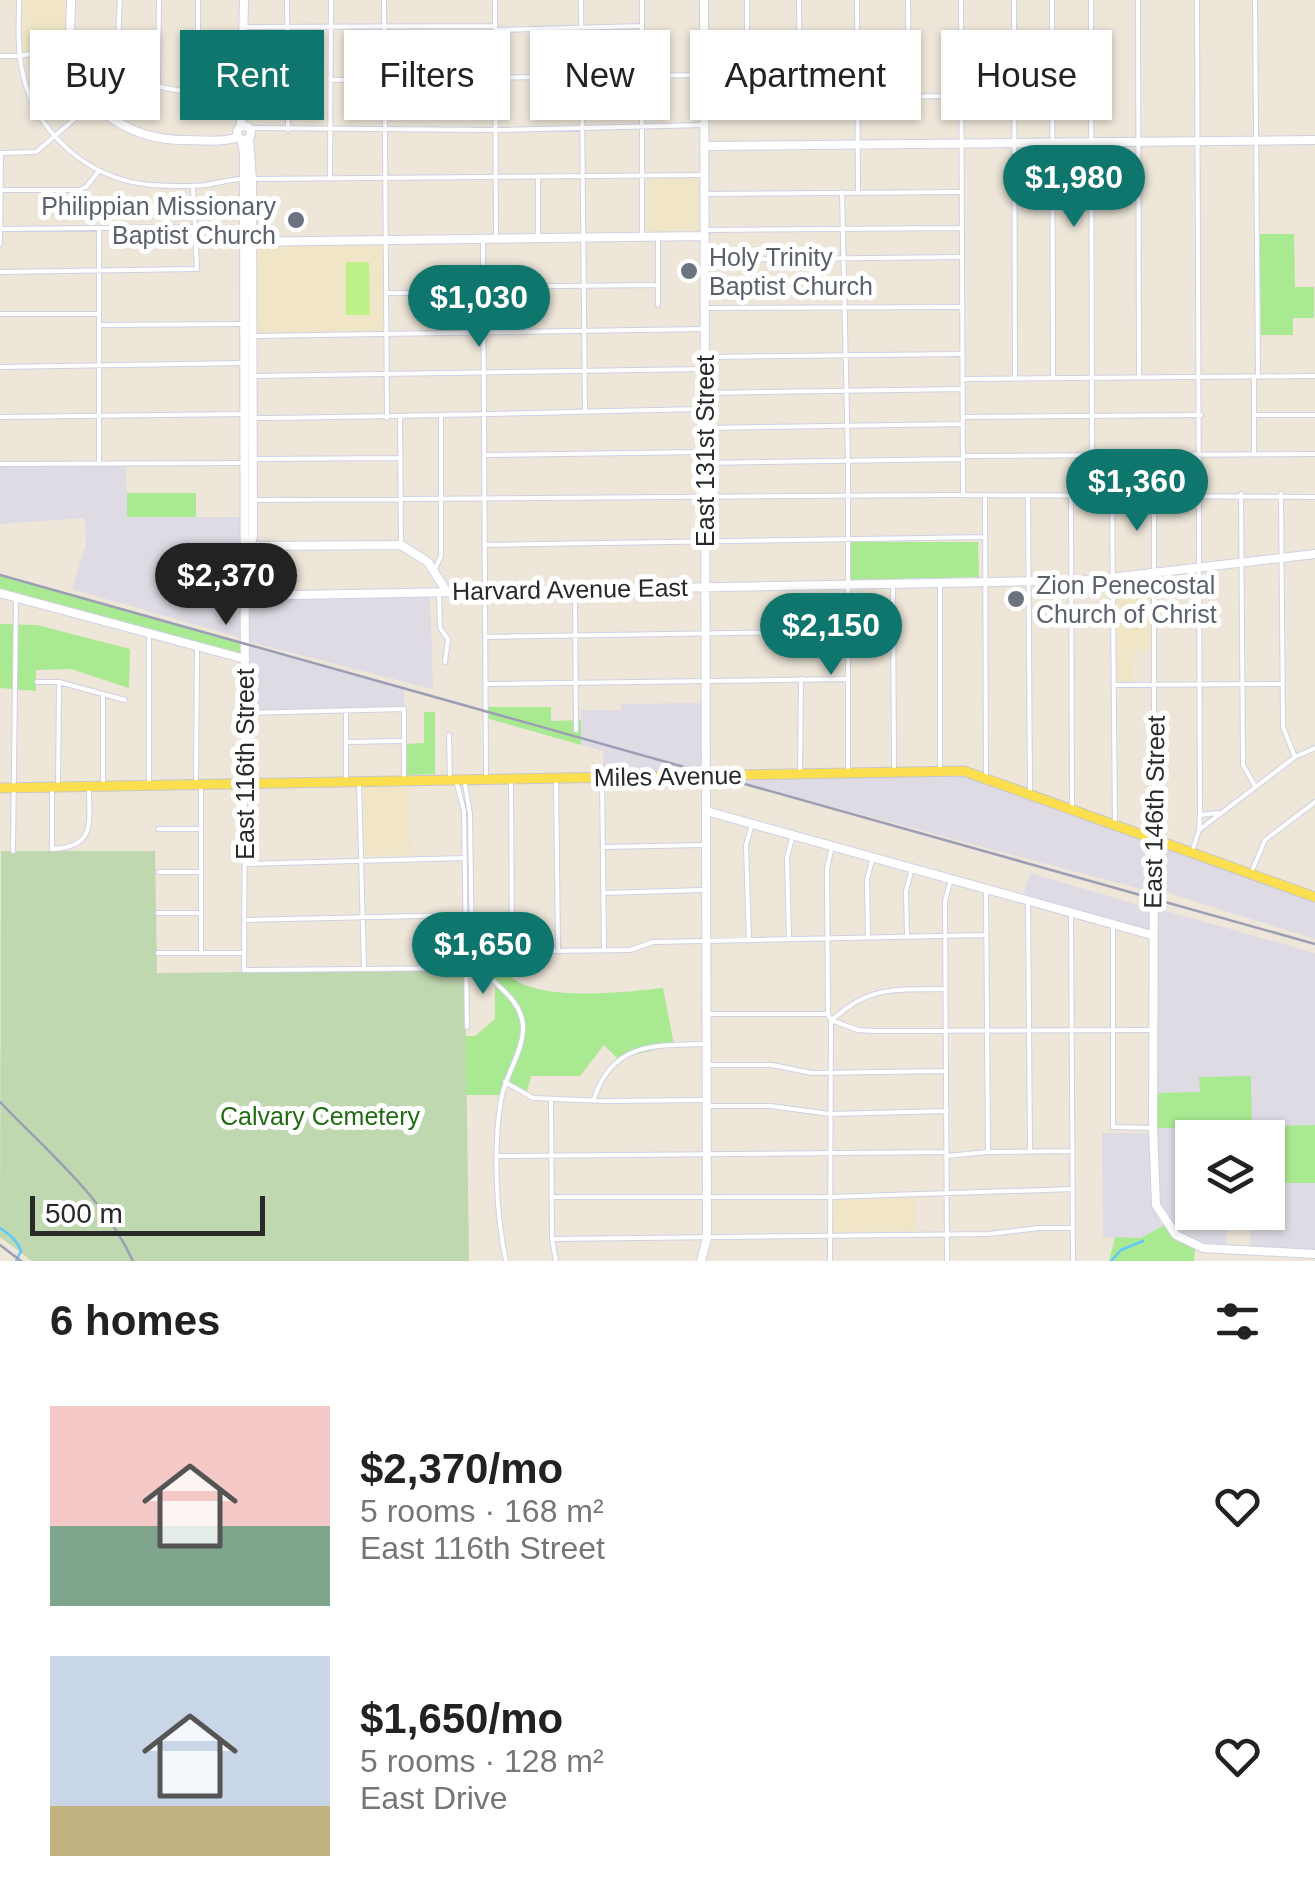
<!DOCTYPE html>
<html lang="en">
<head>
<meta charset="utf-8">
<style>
  :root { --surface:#fff; --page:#f2f2f2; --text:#222; --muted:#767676; --accent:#0f766e }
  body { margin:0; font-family:Arial,sans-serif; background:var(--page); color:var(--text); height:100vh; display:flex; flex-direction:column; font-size:38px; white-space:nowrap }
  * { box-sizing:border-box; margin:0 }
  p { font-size:32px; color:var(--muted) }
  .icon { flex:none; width:55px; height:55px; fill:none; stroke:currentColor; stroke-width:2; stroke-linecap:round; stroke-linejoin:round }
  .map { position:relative; height:1261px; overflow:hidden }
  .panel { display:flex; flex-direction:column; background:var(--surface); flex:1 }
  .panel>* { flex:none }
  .top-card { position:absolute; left:30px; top:30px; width:1255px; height:90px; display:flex; gap:20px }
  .controls { position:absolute; left:1175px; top:1120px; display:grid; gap:20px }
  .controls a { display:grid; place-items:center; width:110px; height:110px; border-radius:0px; background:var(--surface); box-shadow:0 2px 8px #0004; font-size:50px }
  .scale { position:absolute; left:30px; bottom:25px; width:235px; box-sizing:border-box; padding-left:10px; border:5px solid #292929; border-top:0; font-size:28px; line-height:35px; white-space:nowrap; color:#292929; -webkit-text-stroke:8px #fff; paint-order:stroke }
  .price { position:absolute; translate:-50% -85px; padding:0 22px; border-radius:35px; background:var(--accent); color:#fff; font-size:32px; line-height:65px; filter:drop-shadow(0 2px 5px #0008) }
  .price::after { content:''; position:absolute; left:50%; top:60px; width:30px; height:22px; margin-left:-15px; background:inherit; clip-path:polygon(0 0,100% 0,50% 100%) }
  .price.active { background:#222; color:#fff }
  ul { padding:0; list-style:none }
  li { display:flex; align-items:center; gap:30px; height:250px; padding:0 50px }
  li span { display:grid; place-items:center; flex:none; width:280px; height:200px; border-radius:0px; color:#555 }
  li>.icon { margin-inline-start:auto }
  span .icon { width:120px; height:120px; fill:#fffc; stroke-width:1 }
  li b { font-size:42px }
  h2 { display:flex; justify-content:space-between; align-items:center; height:120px; padding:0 50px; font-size:42px }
  .pill { padding:0 35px; border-radius:0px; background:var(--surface); box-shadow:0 2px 8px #0004; font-size:35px; line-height:90px }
  .pill.active { background:var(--accent); color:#fff }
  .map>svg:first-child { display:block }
  .industrial { fill:#dedbe4 }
  .education { fill:#f0e6c7 }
  .green { fill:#a9e991 }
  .cemetery { fill:#c0d8af }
  .pitch { fill:#bff18b }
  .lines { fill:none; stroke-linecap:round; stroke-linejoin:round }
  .stream { stroke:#63c7f9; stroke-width:2.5 }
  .street-casing { stroke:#cfd1e4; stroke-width:6 }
  .secondary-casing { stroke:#cfd1e4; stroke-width:10 }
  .primary-casing { stroke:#c7c7c7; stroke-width:11 }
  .street { stroke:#fff; stroke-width:4 }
  .secondary { stroke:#fff; stroke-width:8 }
  .primary { stroke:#fcdf4f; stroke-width:9 }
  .rail { stroke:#9c9eb5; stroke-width:2.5 }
  .worship-dot { fill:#6b7280; stroke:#fff; stroke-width:4 }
  .labels { text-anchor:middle; stroke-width:10; stroke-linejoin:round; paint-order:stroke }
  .worship-label { font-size:25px; fill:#5b616d; stroke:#fff; text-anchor:start }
  .street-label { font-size:25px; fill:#292929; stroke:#fff }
  .park-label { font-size:25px; fill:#206c13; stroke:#fff }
</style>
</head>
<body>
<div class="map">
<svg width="1315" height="1261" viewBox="0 0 1315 1261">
  <rect width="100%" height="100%" fill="#ede6d9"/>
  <path class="industrial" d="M 0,464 L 126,464 L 127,517 L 240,517 L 241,638 L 72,589 L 86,544 L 85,518 L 0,524 Z
    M 430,596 L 433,689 L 250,642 L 250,598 Z
    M 245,645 L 404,687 L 404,709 L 245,713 Z
    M 706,703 L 706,774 L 604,777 L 603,751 L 581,745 L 581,710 L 621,710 L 622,704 Z
    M 965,775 L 1147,839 L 1148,891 L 726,778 Z
    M 1155,842 L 1315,899 L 1315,939 L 1155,889 Z
    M 1030,873 L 1152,909 L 1152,935 L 1022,899 Z
    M 1155,908 L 1315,953 L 1315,1125 L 1252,1126 L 1251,1077 L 1200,1077 L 1201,1092 L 1156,1093 Z
    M 1250,1127 L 1250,1137 L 1192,1138 L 1192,1212 L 1226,1213 L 1227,1248 L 1196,1242 L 1174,1227 L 1163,1214 L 1159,1202 L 1157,1128 Z
    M 1102,1133 L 1150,1133 L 1151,1200 L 1162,1226 L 1141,1238 L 1103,1237 Z
    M 1268,1183 L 1315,1183 L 1315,1251 L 1250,1248 L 1250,1213 L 1268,1212 Z"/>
  <path class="education" d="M 19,0 L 71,0 L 71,47 L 19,56 Z
    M 699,177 L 700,231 L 647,231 L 647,179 Z
    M 385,240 L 386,334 L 252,336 L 252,242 Z
    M 1150,578 L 1151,651 L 1134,650 L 1133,682 L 1117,682 L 1117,583 Z
    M 364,787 L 408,787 L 411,855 L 365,856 Z
    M 915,1197 L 916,1231 L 832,1232 L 832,1198 Z"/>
  <path class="green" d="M 1260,234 L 1294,234 L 1295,287 L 1314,287 L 1314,318 L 1293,318 L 1293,335 L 1261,335 Z
    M 127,493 L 196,493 L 196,517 L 127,517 Z
    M 851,542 L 978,542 L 979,577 L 851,580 Z
    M 0,575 L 245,645 L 245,659 L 0,593 Z
    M 0,624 L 37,625 L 130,649 L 129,688 L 71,669 L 36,670 L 36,691 L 0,688 Z
    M 486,707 L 551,707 L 551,721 L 581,720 L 581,745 L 486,718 Z
    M 424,712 L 435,712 L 435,774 L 407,775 L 406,744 L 424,743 Z
    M 480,971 L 506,971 C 527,1004 627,992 663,988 L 674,1045 L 618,1059 L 604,1045 L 580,1076 L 531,1076 L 526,1095 L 506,1083 L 502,1095 L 466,1095 L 466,1036 L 475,1036 L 495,1019 L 495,983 Z
    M 1251,1076 L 1252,1126 L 1315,1125 L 1315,1183 L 1268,1183 L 1268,1138 L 1250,1137 L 1249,1127 L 1153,1128 L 1153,1093 L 1200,1092 L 1199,1077 Z
    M 1166,1224 L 1195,1246 L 1194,1261 L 1109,1261 L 1115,1237 L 1141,1238 Z"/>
  <path class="cemetery" d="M 1,851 L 155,851 L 157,973 L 465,970 L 469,1261 L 32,1261 L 0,1237 Z"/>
  <path class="pitch" d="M 346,262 L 369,262 L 370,315 L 346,315 Z"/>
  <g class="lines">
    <path class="stream" d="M 0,1228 C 10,1235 17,1240 21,1251 L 16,1261
      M 1111,1261 L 1121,1250 L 1143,1241"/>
    <defs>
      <path id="street" d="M 19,0 C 19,23 17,47 22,70 C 34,132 88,180 152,185 C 169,186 189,187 206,185 C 219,183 230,179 244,179
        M 120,0 C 119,15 117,33 121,47 C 133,102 201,90 243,91
        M 287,0 L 288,130
        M 384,0 L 387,418
        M 495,0 L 496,235
        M 581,0 L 585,411
        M 642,0 L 642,235
        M 747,0 L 747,99
        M 799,0 L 800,99
        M 857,0 L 858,190
        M 908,0 L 909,95
        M 961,0 L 963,495
        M 1014,0 L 1015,379
        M 1052,0 L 1053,378
        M 1091,0 L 1092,473
        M 1138,0 L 1139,378
        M 1255,0 L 1258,377
        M 244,27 L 495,26
        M 495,30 L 642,26
        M 0,56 L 19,56 L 69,47
        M 330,80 L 704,75
        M 158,85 L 159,0
        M 198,90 L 198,0
        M 704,98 L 959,96
        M 249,128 L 495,130 L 704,125
        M 0,153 L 36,152 L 131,71
        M 538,177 L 538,237
        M 330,178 L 331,0
        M 254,179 L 704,175
        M 1,190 L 79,190 L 86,187 L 98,172
        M 842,192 L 848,461 L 848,772
        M 704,194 L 959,192
        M 99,228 L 99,463
        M 0,229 L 193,227
        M 704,230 L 960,228
        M 483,239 L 486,779
        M 658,240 L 658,305
        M 197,241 L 242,242
        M 0,244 L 1,154
        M 705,260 L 960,257
        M 0,272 L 197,269 L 193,187
        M 386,293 L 423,293 L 455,287 L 658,285
        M 705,308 L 960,307
        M 0,314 L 99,314
        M 99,325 L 244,324
        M 255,336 L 705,329
        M 705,357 L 960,354
        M 0,367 L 244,363
        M 254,376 L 704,369
        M 1254,377 L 1254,453
        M 963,379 L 1315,376
        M 705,393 L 963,389
        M 1254,415 L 1315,415
        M 0,417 L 244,414
        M 963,417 L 1201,415
        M 254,418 C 404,417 554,412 704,409
        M 400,418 L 401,543
        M 705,428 L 963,424
        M 484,455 L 704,452
        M 963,456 L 1315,454
        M 255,459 L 400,458
        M 705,463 L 963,459
        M 0,464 L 245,463
        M 1241,494 L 1243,765 L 1255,786
        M 1281,494 L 1283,727 L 1295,757
        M 1112,495 L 1115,825
        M 1154,495 L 1154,838
        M 1071,496 L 1072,807
        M 1028,497 L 1030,794
        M 985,498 L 986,778
        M 256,500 L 948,495 L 1315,497
        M 484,545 L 985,537
        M 435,569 L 441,556 L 441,418
        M 893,583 L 894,772
        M 940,583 L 940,768
        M 439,592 L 440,628 L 448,639 L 445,662
        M 575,593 L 576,730
        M 485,637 L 848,631
        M 37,682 L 59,682 L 125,700
        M 486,684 L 846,679
        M 1114,685 L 1283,684
        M 346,710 L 346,780
        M 246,713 L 404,709 L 404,781
        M 449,735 L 450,780
        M 346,742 L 401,741
        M 800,774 L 801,679
        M 602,777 L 604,950
        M 556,778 L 558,948
        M 511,779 L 512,949
        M 456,780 L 464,811 L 467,1027
        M 196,781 L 197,646
        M 359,782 L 364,968
        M 149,783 L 149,632
        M 103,784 L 103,694
        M 465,784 L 470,814 L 472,952 C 481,981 521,992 523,1026 C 524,1051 505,1075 501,1100 C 493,1147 496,1215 506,1261
        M 245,786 L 244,970 L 466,968 L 480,971
        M 58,787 L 59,682
        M 201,787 L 201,952
        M 52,791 L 52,849 C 96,847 89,824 89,788
        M 1200,815 L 1218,813
        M 158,829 L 201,829
        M 1199,830 L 1295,757 L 1315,748
        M 603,847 L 703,845
        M 13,851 L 16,599
        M 1192,852 L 1199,830 L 1200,815 L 1197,0
        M 245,864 L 465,858
        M 159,872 L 199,872
        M 1251,873 L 1265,840 L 1315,802
        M 986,889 L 988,1152
        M 603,893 L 703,890
        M 1028,900 L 1030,1151
        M 158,913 L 201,913
        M 1071,913 L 1073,1261
        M 245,920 L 465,915
        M 1113,924 L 1113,1127 L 1151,1128
        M 868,937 L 867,879 L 873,857
        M 907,937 L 906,891 L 912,868
        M 789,939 L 787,857 L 793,835
        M 749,941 L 746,845 L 752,824
        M 466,952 L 630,950 L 653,942 L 986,935
        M 158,953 L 243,953
        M 946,989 C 916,990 885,986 858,1001 C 848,1006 840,1014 831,1020 L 858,1030 L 873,1031 L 1151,1030
        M 706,1014 L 826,1014
        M 707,1065 L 772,1065 L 812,1073 L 946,1071
        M 505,1082 L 533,1098 L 605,1101 L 706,1100
        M 551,1099 L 552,1239 L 556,1261
        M 594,1099 C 612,1042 655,1045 707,1044
        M 707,1106 L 771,1106 L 830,1114 L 947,1111
        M 499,1156 L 947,1152
        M 947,1156 L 988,1152 L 1071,1151
        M 552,1197 L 830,1197 L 1073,1189
        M 552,1239 L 989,1234 L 1039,1228 L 1073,1228
        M 830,1261 L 831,1020 L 828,1015 L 827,869 L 832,846
        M 947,1261 L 945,901 L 951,879"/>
      <path id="secondary" d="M 71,0 C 71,20 68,42 73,62 C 85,113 135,140 184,140 C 202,140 222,143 238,137
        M237 133a7 7 0 1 1 14 0a7 7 0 1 1-14 0Z
        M 241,126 L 244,0
        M 241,139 L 244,152 L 245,785
        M 704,146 L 1315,140
        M 244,242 L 704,236
        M 254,546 L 401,545 L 428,562 L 447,592
        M 246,554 L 253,537 L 252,179 L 249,138
        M 0,593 L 245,659
        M 244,596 L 1092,580 L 1315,554
        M 706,811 L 1152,935
        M 1154,838 L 1153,1128 L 1156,1205 L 1176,1235 L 1203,1248 L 1315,1254
        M 701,1261 L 707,1238 L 704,0"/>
      <path id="primary" d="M 0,788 L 964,771 L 1315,897"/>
    </defs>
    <use href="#street" class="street-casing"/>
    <use href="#secondary" class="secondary-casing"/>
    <use href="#primary" class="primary-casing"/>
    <use href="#street" class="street"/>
    <use href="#secondary" class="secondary"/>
    <use href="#primary" class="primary"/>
    <path class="rail" d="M 0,575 L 1315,944
      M 0,1102 C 47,1151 104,1198 133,1261
      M 0,1245 L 21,1261"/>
  </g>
  <g class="worship-dot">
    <circle cx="296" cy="220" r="10"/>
    <circle cx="689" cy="271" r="10"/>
    <circle cx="1016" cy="599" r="10"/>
  </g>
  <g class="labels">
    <g class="worship-label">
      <text x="276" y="215" text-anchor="end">Philippian Missionary<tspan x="276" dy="29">Baptist Church</tspan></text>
      <text x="709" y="266">Holy Trinity<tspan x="709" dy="29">Baptist Church</tspan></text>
      <text x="1036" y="594">Zion Penecostal<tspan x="1036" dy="29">Church of Christ</tspan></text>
    </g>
    <g class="street-label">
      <text transform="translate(705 451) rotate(-90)" y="9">East 131st Street</text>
      <text transform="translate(570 589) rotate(-1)" y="9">Harvard Avenue East</text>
      <text transform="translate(245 764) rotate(-90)" y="9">East 116th Street</text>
      <text transform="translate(668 776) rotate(-1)" y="9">Miles Avenue</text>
      <text transform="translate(1154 812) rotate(-89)" y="9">East 146th Street</text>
    </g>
    <g class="park-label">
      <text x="320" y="1125">Calvary Cemetery</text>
    </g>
  </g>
</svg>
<div class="controls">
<a><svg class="icon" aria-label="layers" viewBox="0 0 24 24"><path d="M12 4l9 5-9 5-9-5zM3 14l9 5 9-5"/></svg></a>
</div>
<div class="scale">500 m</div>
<b class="price" style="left:1074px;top:230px">$1,980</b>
<b class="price" style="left:479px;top:350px">$1,030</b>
<b class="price" style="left:1137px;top:534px">$1,360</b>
<b class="price active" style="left:226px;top:628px">$2,370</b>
<b class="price" style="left:831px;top:678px">$2,150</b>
<b class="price" style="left:483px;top:997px">$1,650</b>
<div class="top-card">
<a class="pill">Buy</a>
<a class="pill active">Rent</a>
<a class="pill">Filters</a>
<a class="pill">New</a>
<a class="pill">Apartment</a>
<a class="pill">House</a>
</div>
</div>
<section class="panel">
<h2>6 homes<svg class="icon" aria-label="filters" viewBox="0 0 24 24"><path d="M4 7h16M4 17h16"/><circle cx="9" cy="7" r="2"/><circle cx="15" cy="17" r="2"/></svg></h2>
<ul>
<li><span style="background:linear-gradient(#f6c9c9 60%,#7fa58c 0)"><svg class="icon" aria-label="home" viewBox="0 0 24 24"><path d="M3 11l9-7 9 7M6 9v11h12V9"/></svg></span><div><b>$2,370/mo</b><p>5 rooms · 168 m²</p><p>East 116th Street</p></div><svg class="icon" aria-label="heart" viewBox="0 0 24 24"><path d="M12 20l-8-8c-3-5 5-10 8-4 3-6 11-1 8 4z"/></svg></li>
<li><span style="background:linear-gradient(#c9d6e8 75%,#c2b280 0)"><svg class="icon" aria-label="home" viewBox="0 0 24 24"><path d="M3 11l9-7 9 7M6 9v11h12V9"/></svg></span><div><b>$1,650/mo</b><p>5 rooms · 128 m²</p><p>East Drive</p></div><svg class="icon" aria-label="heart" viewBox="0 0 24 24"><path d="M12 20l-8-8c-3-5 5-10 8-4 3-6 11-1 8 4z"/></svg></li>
</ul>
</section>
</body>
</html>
